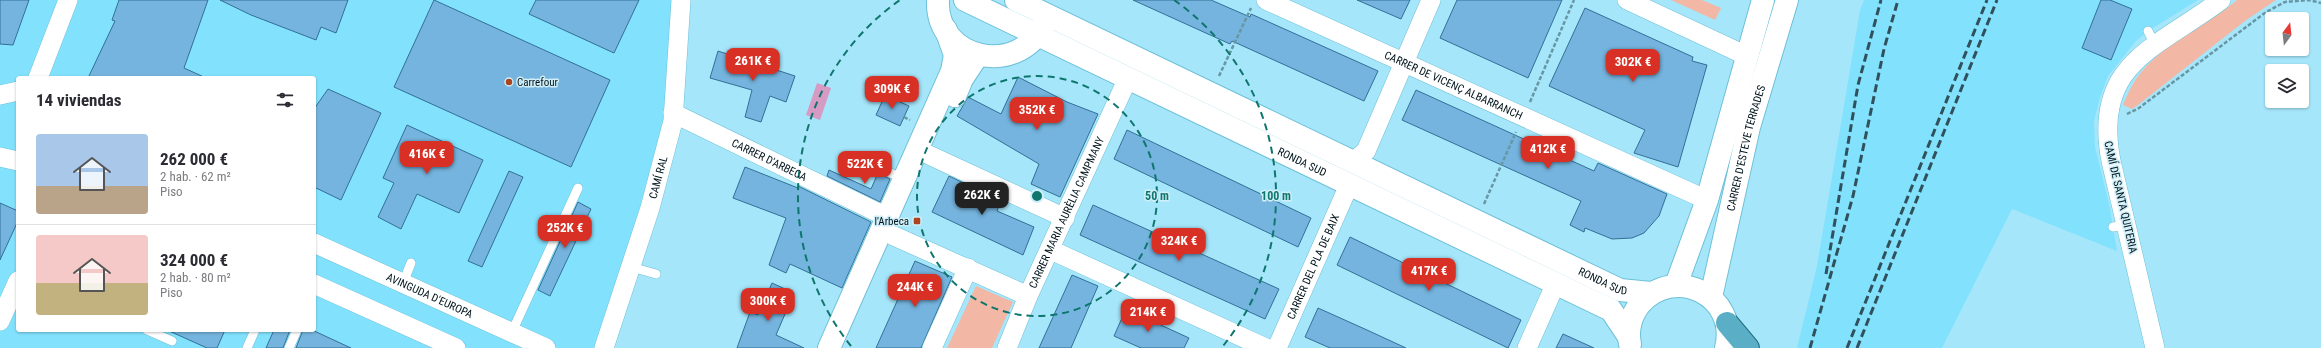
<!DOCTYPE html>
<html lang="es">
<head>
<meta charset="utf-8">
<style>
  :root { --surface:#fff; --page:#f2f2f3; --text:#2b2b33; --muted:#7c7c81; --line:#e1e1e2; --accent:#d93025 }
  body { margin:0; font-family:"Roboto Condensed",sans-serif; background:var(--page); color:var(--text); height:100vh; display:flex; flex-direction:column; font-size:15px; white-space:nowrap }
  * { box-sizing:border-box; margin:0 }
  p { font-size:13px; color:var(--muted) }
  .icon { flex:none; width:22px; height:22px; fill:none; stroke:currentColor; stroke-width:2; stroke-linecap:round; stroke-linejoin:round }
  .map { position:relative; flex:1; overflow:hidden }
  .drawer { position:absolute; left:16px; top:76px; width:300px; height:256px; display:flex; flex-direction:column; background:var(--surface); border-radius:4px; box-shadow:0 1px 3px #0004 }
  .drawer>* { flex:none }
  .needle { width:26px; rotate:15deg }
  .fabs { position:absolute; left:2265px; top:12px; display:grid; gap:8px }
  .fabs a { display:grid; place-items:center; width:44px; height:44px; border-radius:4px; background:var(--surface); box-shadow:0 1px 3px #0004; font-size:20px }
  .price { position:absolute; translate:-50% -34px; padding:0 9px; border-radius:8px; background:var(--accent); color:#fff; font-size:13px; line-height:26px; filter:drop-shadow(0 1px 2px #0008) }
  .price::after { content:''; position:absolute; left:50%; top:24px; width:12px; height:9px; margin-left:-6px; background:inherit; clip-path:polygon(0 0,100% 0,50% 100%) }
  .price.current { background:#222; color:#fff }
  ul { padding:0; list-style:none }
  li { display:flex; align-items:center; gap:12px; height:100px; padding:0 20px }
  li+li { border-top:1px solid var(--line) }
  li span { display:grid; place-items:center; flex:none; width:112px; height:80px; border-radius:4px; color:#555 }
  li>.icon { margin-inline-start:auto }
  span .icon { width:48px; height:48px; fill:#fffc; stroke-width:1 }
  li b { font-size:17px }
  h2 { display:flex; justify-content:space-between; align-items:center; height:48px; padding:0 20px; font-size:17px }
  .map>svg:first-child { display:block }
  .built { fill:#82e1fd; fill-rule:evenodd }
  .green { fill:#f2b8a5 }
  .water { fill:#d69ac3 }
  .building { fill:#75b4de; stroke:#327097 }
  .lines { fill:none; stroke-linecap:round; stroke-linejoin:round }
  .service-casing { stroke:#6dc0d8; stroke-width:10 }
  .minor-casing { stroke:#6dc0d8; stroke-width:20 }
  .tertiary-casing { stroke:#6dc0d8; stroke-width:24 }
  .secondary-casing { stroke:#6dc0d8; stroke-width:24 }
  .trunk-casing { stroke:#206c80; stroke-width:24 }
  .path { stroke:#6796a5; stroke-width:2.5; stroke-dasharray:4 2; stroke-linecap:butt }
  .service { stroke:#fff; stroke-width:9 }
  .minor { stroke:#fff; stroke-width:19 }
  .tertiary { stroke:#fff; stroke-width:22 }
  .secondary { stroke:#fff; stroke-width:22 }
  .trunk { stroke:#5aafc6; stroke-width:22 }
  .rail { stroke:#30515b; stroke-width:3; stroke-dasharray:8 4; stroke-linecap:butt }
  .ring { fill:none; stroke:#0f766e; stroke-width:2; stroke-dasharray:7 5 }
  .poi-dot { fill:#ab441f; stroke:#cfeef8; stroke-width:1.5 }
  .labels { text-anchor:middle; stroke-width:3; stroke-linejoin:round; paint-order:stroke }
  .poi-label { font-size:11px; fill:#00141b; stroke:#cfeef8; text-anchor:start }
  .street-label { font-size:11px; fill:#00141b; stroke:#cfeef8 }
  .centre { fill:#0f766e; stroke:#cfeef8; stroke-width:2 }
  .ring-label { font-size:12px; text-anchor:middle; font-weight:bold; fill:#0f766e; stroke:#cfeef8; stroke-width:3; stroke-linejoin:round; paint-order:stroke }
</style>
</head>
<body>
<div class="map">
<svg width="2321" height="348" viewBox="0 0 2321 348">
  <rect width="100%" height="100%" fill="#a6e6fa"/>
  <path class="built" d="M 0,0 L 685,0 L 678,125 L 608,348 L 0,348 ZM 18,78 L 314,78 L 314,330 L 18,330 Z
    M 1864,0 L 2198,0 L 2148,31 L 2135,42 L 2108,76 L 2100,97 L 2094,121 L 2095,147 L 2110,208 L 2117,251 L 2012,209 L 1942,348 L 1797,348 L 1817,266 L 1860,10 Z"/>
  <path class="green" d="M 1671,0 L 1702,0 L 1721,8 L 1715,20 Z
    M 2237,0 L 2276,0 L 2245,21 L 2138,105 L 2132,109 L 2123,105 C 2128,93 2134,80 2143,70 C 2168,41 2208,25 2237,0 Z
    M 976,286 L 1013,302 L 992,348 L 947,348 Z"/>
  <path class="water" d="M 817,83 L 831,88 L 820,120 L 806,115 Z"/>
  <path class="building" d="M 0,0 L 29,0 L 13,45 L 0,44 Z
    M 119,0 L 208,0 L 184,68 L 206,78 L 88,78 L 115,21 L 112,20 Z
    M 220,0 L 348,0 L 336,33 L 321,27 L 316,40 L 251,15 Z
    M 434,0 L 610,80 L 571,167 L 394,87 Z
    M 536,0 L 639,0 L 614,53 L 529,14 Z
    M 1133,0 L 1211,0 L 1250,17 L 1251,14 L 1378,71 L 1364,101 L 1232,41 L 1230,44 Z
    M 1357,0 L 1410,0 L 1401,19 Z
    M 1457,0 L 1562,0 L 1528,78 L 1440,38 Z
    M 2101,0 L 2110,0 L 2132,9 L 2111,60 L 2082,48 Z
    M 1585,8 L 1693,57 L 1692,61 L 1707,65 L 1678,167 L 1634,153 L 1645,130 L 1549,86 Z
    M 718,51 L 795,76 L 786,102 L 770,96 L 761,122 L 745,117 L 752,90 L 710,78 Z
    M 1018,77 L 1067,102 L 1098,114 L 1060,197 L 1031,184 L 1039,164 L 957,116 L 968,97 L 1001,114 Z
    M 328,89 L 381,113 L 341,200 L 314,187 L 314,109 Z
    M 1416,90 L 1594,171 L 1598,163 L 1667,194 L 1659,216 L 1644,233 L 1632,238 L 1612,239 L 1585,228 L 1584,232 L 1570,225 L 1581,201 L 1402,120 Z
    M 885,95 L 909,106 L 900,126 L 876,115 Z
    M 407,125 L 483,160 L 459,213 L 417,194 L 401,229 L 378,217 L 394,183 L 383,178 Z
    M 1127,130 L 1311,218 L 1298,247 L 1114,159 Z
    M 745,167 L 798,188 L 798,186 L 871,222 L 842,288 L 790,264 L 786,273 L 769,265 L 786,218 L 733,198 Z
    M 829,170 L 871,189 L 878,173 L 890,179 L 880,202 L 827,176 Z
    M 509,171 L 523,177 L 482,267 L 468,261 Z
    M 949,176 L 1001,201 L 997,211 L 1034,227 L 1023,255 L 932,212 Z
    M 578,202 L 591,209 L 550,296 L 538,290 Z
    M 0,203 L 18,211 L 18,221 L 0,260 Z
    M 1093,205 L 1279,289 L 1265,319 L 1080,235 Z
    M 1350,237 L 1521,320 L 1508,348 L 1337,265 Z
    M 915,261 L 952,277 L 921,348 L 876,348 Z
    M 1072,275 L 1098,286 L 1071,348 L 1039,348 Z
    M 772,283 L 794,293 L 776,335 L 804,348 L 737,348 L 750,312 L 758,315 Z
    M 1318,308 L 1367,330 L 1406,348 L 1330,348 L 1305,337 Z
    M 1126,309 L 1189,338 L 1184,348 L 1141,348 L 1114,336 Z
    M 167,330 L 225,330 L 217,348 L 207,348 Z
    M 274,330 L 290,330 L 283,348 L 266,348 Z
    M 303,330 L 312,330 L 351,348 L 296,348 Z
    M 1563,334 L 1594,348 L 1556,348 Z"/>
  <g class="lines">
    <defs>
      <path id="service" d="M 2148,31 L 2154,43
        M 886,171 L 904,179
        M 2113,227 L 2127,225
        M 631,267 L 656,274
        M 403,283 L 411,263
        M 147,330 L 172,341
        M 511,334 L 578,188
        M 247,348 L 255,330
        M 289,348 L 297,330"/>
      <g id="minor">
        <path id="s1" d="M 1266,0 L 1707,200"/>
        <path d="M 1627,0 L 1747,56"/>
        <path d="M 38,78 L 68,0"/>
        <path d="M 0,95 L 18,91"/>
        <path id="s2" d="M 673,113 L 887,217"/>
        <path d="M 929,155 L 1065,218"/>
        <path d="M 0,157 L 18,161"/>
        <path d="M 1353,162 L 1366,151 L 1431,0"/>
        <path d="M 894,236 L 1028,296"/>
        <path id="s3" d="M 314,243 L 546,348"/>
        <path d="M 1051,250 L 1266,348"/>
        <path d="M 314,284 L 456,348"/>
        <path d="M 0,321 L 18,281"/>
        <path id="s4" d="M 604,348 L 650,208 L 673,121 L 681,0"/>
        <path d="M 932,348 L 968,268"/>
        <path id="s5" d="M 1007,348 L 1028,296 L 1128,78"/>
        <path id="s6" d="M 1277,348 L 1349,185"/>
        <path d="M 1527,348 L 1555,285"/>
        <path d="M 2155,348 L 2111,161 C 2092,62 2158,48 2221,0"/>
      </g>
      <g id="tertiary">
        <path d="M 1676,285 L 1707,200 L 1763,0"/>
        <path id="s7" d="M 1711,297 L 1749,127 L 1787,0"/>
      </g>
      <g id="secondary">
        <path d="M 938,0 C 935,60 1018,78 1044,24"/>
        <path id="s8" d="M 965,0 L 1611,310 L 1629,337"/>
        <path id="s9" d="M 1016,0 L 1620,290 L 1651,293"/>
        <path d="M 955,96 L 962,79 L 978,55"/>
        <path d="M 1630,344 C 1627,330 1631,315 1640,304 C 1675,264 1739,296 1726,348"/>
        <path d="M 829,348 L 952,71 L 955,55 L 946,30"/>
      </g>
      <path id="trunk" d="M 1727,323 L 1748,348"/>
    </defs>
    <use href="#service" class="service-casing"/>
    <use href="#minor" class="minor-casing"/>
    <use href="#tertiary" class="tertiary-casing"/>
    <use href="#secondary" class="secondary-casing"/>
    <use href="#trunk" class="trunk-casing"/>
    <path class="path" d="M 1219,76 L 1251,8
      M 1530,102 L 1574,0
      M 2127,114 L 2139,108 L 2266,12 L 2285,2 L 2309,0 L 2321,3
      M 904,117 L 910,120
      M 1484,204 L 1516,132"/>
    <use href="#service" class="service"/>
    <use href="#minor" class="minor"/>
    <use href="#tertiary" class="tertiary"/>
    <use href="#secondary" class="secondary"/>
    <use href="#trunk" class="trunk"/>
    <path class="rail" d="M 1826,274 L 1858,85 L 1881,0
      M 1810,348 L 1853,196 L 1884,49 L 1898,0
      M 1847,348 L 1987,0
      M 1857,348 L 1997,0"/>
  </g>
  <g class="ring">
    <circle cx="1037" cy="196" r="120"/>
    <path d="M851 346A239 239 0 0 1 900 0M1174 0A239 239 0 0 1 1223 346"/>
  </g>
  <g class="poi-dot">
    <circle cx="509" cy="82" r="4"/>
    <rect x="913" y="217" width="8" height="8" rx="2"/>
  </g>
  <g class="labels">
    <g class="poi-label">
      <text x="517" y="86">Carrefour</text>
      <text x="909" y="225" text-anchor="end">l'Arbeca</text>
    </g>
    <g class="street-label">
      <text dy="4" stroke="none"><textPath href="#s1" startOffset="206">CARRER DE VICENÇ ALBARRANCH</textPath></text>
      <text dy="4" stroke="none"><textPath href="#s7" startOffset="153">CARRER D'ESTEVE TERRADES</textPath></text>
      <text dy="4" stroke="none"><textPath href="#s2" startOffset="107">CARRER D'ARBECA</textPath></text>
      <text dy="4" stroke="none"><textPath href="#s8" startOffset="374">RONDA SUD</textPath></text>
      <text dy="4" stroke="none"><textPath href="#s4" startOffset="179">CAMÍ RAL</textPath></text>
      <text transform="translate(2121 197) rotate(77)" y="4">CAMÍ DE SANTA QUITERIA</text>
      <text dy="4" stroke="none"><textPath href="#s5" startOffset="148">CARRER MARIA AURÈLIA CAMPMANY</textPath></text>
      <text dy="4" stroke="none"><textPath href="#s6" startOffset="89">CARRER DEL PLA DE BAIX</textPath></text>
      <text dy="4" stroke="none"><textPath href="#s9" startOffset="651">RONDA SUD</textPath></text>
      <text dy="4" stroke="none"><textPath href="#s3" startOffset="127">AVINGUDA D'EUROPA</textPath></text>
    </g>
  </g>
  <circle cx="1037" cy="196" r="6" class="centre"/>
  <g class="ring-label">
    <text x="1157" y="200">50 m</text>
    <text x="1276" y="200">100 m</text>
  </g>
</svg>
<div class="fabs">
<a><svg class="needle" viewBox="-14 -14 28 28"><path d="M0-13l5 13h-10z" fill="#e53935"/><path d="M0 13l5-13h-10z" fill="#7c7c81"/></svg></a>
<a><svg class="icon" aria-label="layers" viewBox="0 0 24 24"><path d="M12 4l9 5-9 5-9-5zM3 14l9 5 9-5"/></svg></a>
</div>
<b class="price" style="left:753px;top:82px">261K €</b>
<b class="price" style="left:1633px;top:83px">302K €</b>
<b class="price" style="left:892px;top:110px">309K €</b>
<b class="price" style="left:1037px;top:131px">352K €</b>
<b class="price" style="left:1548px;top:170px">412K €</b>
<b class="price" style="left:427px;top:175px">416K €</b>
<b class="price" style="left:865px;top:185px">522K €</b>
<b class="price current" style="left:982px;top:216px">262K €</b>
<b class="price" style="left:565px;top:249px">252K €</b>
<b class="price" style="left:1179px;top:262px">324K €</b>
<b class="price" style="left:1429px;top:292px">417K €</b>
<b class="price" style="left:915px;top:308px">244K €</b>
<b class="price" style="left:768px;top:322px">300K €</b>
<b class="price" style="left:1148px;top:333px">214K €</b>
<section class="drawer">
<h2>14 viviendas<svg class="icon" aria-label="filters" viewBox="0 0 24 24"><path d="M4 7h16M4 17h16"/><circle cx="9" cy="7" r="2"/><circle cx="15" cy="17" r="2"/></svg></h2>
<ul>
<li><span style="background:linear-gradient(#a9c7e8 65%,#b9a48a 0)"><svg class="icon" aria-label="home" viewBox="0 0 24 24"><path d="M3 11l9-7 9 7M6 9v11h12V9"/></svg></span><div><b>262 000 €</b><p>2 hab. · 62 m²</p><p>Piso</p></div></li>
<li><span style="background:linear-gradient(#f6c9c9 60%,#c2b280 0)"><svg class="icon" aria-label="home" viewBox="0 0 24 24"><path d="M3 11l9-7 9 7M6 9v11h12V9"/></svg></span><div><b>324 000 €</b><p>2 hab. · 80 m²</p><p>Piso</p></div></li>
</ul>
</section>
</div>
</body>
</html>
